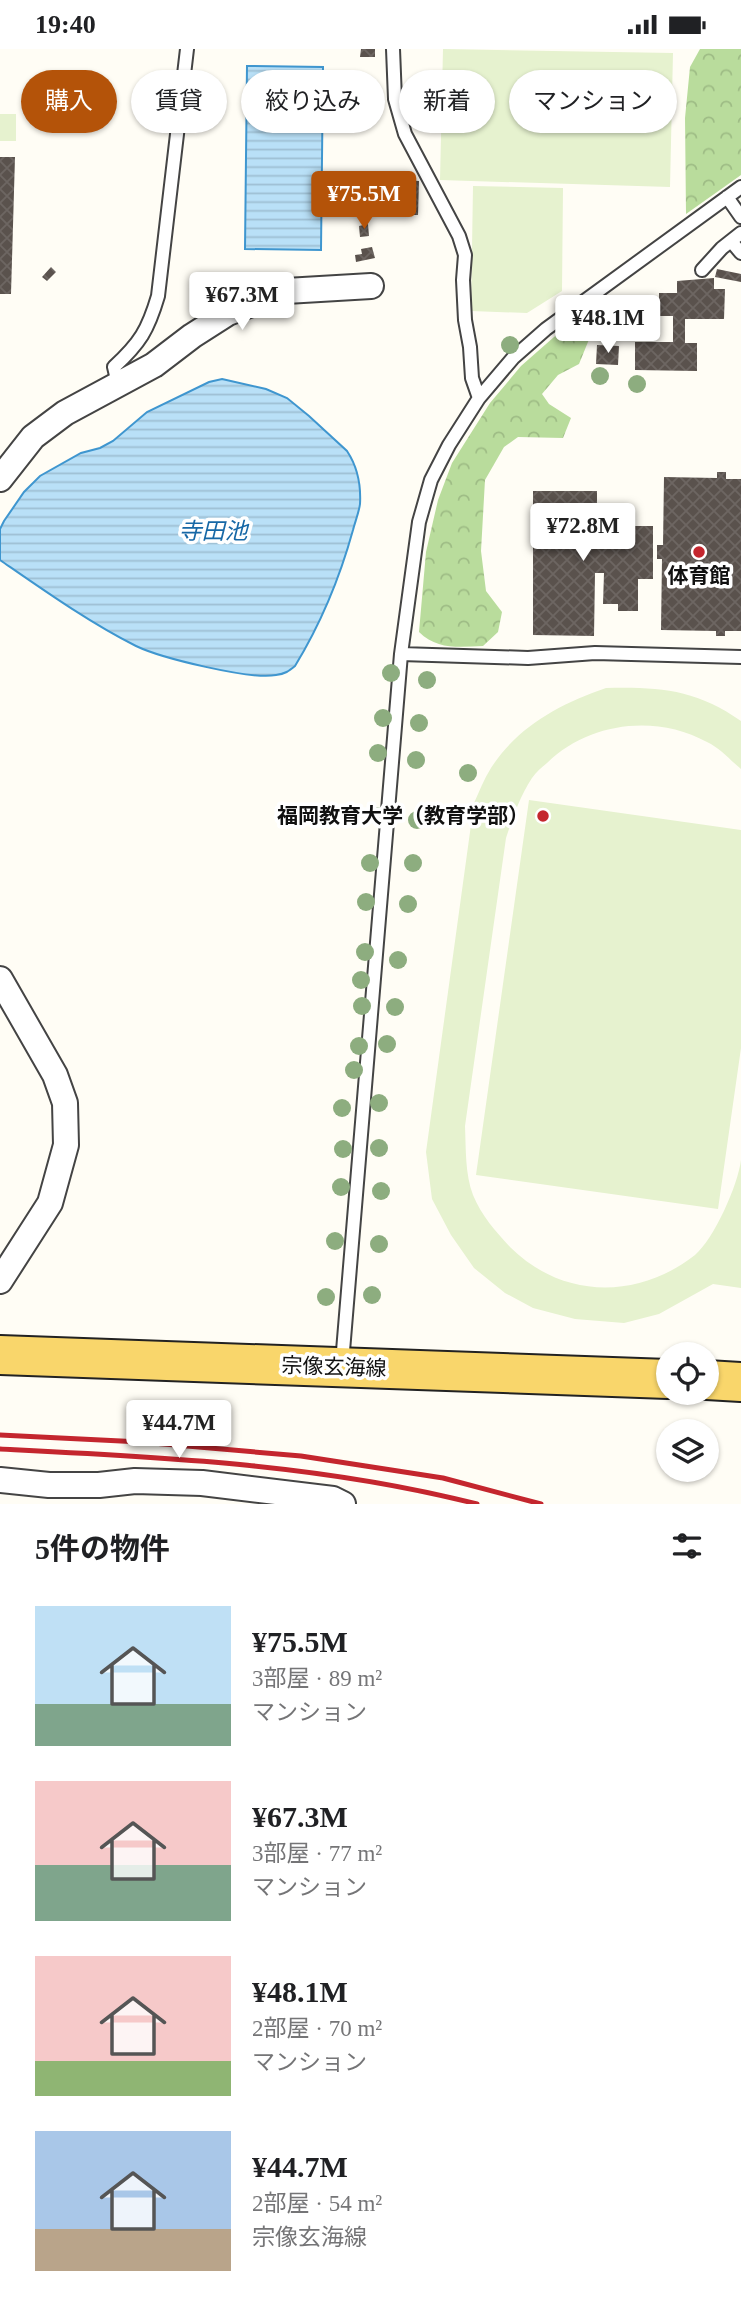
<!DOCTYPE html>
<html lang="ja">
<head>
<meta charset="utf-8">
<style>
  :root { --surface:#fff; --page:#f6f6f6; --text:#202124; --muted:#757577; --accent:#b45309 }
  body { margin:0; font-family:"Times New Roman","Noto Sans JP",serif; background:var(--page); color:var(--text); height:100vh; display:flex; flex-direction:column; font-size:26px; white-space:nowrap }
  * { box-sizing:border-box; margin:0 }
  p { font-size:23px; color:var(--muted) }
  .icon { flex:none; width:38px; height:38px; fill:none; stroke:currentColor; stroke-width:2; stroke-linecap:round; stroke-linejoin:round }
  .map { position:relative; height:1455px; overflow:hidden }
  .drawer { display:flex; flex-direction:column; background:var(--surface); flex:1 }
  .drawer>* { flex:none }
  .guide { position:absolute; left:21px; top:21px; width:700px; height:63px; display:flex; gap:14px }
  .buttons { position:absolute; left:656px; top:1293px; display:grid; gap:14px }
  .buttons a { display:grid; place-items:center; width:63px; height:63px; border-radius:50%; background:var(--surface); box-shadow:0 2px 5px #0004; font-size:35px }
  .price { position:absolute; translate:-50% -60px; padding:0 16px; border-radius:7px; background:#fff; color:#222; font-size:23px; line-height:46px; filter:drop-shadow(0 2px 4px #0008) }
  .price::after { content:''; position:absolute; left:50%; top:42px; width:21px; height:16px; margin-left:-10px; background:inherit; clip-path:polygon(0 0,100% 0,50% 100%) }
  .price.active { background:var(--accent); color:#fff }
  ul { padding:0; list-style:none }
  li { display:flex; align-items:center; gap:21px; height:175px; padding:0 35px }
  li span { display:grid; place-items:center; flex:none; width:196px; height:140px; border-radius:0px; color:#555 }
  li>.icon { margin-inline-start:auto }
  span .icon { width:84px; height:84px; fill:#fffc; stroke-width:1 }
  li b { font-size:30px }
  h2 { display:flex; justify-content:space-between; align-items:center; height:84px; padding:0 35px; font-size:30px }
  .pill { padding:0 24px; border-radius:32px; background:var(--surface); box-shadow:0 2px 5px #0004; font-size:24px; line-height:63px }
  .pill.active { background:var(--accent); color:#fff }
  .status { display:flex; justify-content:space-between; align-items:center; height:49px; padding:0 35px; background:var(--surface); direction:ltr }
  .status svg { height:19px; fill:currentColor }
  .map>svg:first-child { display:block }
  .forest { fill:url(#forest-crowns) }
  .pitch { fill:#e6f2cf }
  .water { fill:url(#water-rules); stroke:#3f96cf; stroke-width:2 }
  .building { fill:url(#building-cross-hatch) }
  .lines { fill:none; stroke-linecap:round; stroke-linejoin:round }
  .service-casing { stroke:#444; stroke-width:16 }
  .minor-casing { stroke:#444; stroke-width:28 }
  .primary-casing { stroke:#222; stroke-width:42 }
  .service { stroke:#fff; stroke-width:12 }
  .minor { stroke:#fff; stroke-width:24 }
  .primary { stroke:#f9d66b; stroke-width:38 }
  .rail { stroke:#c4262e; stroke-width:5 }
  .tree { fill:#8dad7f }
  .poi-dot { fill:#c4262e; stroke:#fff; stroke-width:2.5 }
  .labels { text-anchor:middle; stroke-width:7; stroke-linejoin:round; paint-order:stroke }
  .poi-label { font-size:21px; font-weight:bold; fill:#111; stroke:#fff }
  .street-label { font-size:21px; fill:#111; stroke:#fff }
  .water-label { font-size:23px; font-style:italic; fill:#1768a6; stroke:#fff }
</style>
</head>
<body>
<div class="status"><b>19:40</b><svg viewBox="0 0 49 12"><path d="M0 12V9h3v3zM5 12V6h3v6zM10 12V3h3v9zM15 12V0h3v12zM26 1h20v11H26zM47 4h2v5h-2z"/></svg></div>
<div class="map">
<svg width="741" height="1455" viewBox="0 0 741 1455">
  <defs>
    <pattern id="forest-crowns" width="20" height="18" patternUnits="userSpaceOnUse" patternTransform="scale(1.75)"><rect width="20" height="18" fill="#b9dc9c"/><path d="M2 6a3 3 0 1 1 6 0M12 15a3 3 0 1 1 6 0" fill="none" stroke="#9ebc85"/></pattern>
    <pattern id="water-rules" width="6" height="5" patternUnits="userSpaceOnUse" patternTransform="scale(1.75)"><rect width="6" height="5" fill="#b9e0f7"/><path d="M0 2.5h6" fill="none" stroke="#9ebfd3"/></pattern>
    <pattern id="building-cross-hatch" width="8" height="8" patternUnits="userSpaceOnUse" patternTransform="scale(1.75)"><rect width="8" height="8" fill="#5a524d"/><path d="M0 0l8 8M0 8l8-8" fill="none" stroke="#6d6662"/></pattern>
  </defs>
  <rect width="100%" height="100%" fill="#fffdf5"/>
  <path class="forest" d="M 700,0 L 741,0 L 741,126 L 686,165 L 685,69 L 690,18 Z
    M 598,256 L 611,264 L 613,274 L 590,288 L 579,315 L 558,326 L 542,345 L 549,355 L 571,369 L 563,389 L 518,388 L 504,398 L 485,431 L 481,502 L 486,542 L 502,563 L 498,583 L 483,597 C 459,598 437,601 419,583 L 426,503 L 438,451 L 452,414 L 490,354 L 521,317 L 554,288 Z"/>
  <path class="pitch" d="M 443,0 L 673,4 L 670,138 L 440,131 Z
    M 0,65 L 16,65 L 16,92 L 0,92 Z
    M 473,137 L 563,139 L 562,242 L 527,264 L 471,262 Z
    M 606,639 C 660,638 695,640 741,672 L 741,720 C 730,711 720,699 707,693 C 656,665 589,673 547,714 C 542,718 536,723 532,729 C 520,747 513,768 506,789 L 465,1077 C 466,1100 465,1125 473,1146 C 481,1166 496,1183 510,1198 C 562,1250 638,1251 695,1206 C 714,1190 738,1136 741,1111 L 741,1239 L 713,1235 L 659,1265 L 624,1274 L 575,1270 L 533,1259 L 505,1244 L 474,1219 L 451,1186 L 432,1150 L 426,1103 L 474,754 C 479,743 484,730 491,719 C 518,677 560,655 606,639 Z
    M 529,751 L 741,781 L 741,999 L 718,1160 L 476,1126 Z"/>
  <path class="water" d="M 247,17 L 323,18 L 321,201 L 245,200 Z
    M 222,330 L 266,340 L 287,349 L 309,367 L 347,402 C 357,417 361,437 360,455 C 359,463 355,473 353,481 C 340,528 320,576 295,617 C 289,622 285,625 276,626 C 250,631 161,609 136,597 C 90,574 42,540 0,511 L 0,480 L 4,472 L 24,443 L 40,427 L 81,404 L 100,399 L 113,392 L 147,363 L 209,333 Z"/>
  <path class="building" d="M 361,0 L 375,0 L 375,8 L 360,8 Z
    M 54,36 L 77,36 L 76,75 L 53,74 Z
    M 0,108 L 15,108 L 11,245 L 0,245 Z
    M 403,131 L 419,132 L 418,166 L 402,166 Z
    M 362,132 L 388,134 L 387,151 L 360,149 Z
    M 368,175 L 369,187 L 360,188 L 359,177 Z
    M 372,198 L 375,209 L 356,213 L 355,206 L 362,205 L 361,200 Z
    M 51,218 L 56,223 L 47,232 L 42,228 Z
    M 717,220 L 741,225 L 741,233 L 715,228 Z
    M 714,229 L 714,240 L 725,240 L 724,270 L 685,270 L 685,294 L 697,294 L 697,322 L 635,321 L 635,293 L 673,293 L 673,267 L 659,267 L 659,244 L 677,244 L 677,232 Z
    M 597,296 L 619,297 L 618,316 L 596,315 Z
    M 717,423 L 726,423 L 726,430 L 741,430 L 741,582 L 725,582 L 725,587 L 716,587 L 716,582 L 661,581 L 662,510 L 657,510 L 657,496 L 663,496 L 664,428 L 717,429 Z
    M 533,442 L 597,442 L 597,481 L 606,481 L 606,477 L 653,477 L 653,530 L 638,530 L 638,562 L 618,562 L 618,555 L 603,555 L 604,524 L 595,524 L 594,587 L 533,586 Z"/>
  <g class="lines">
    <defs>
      <path id="service" d="M 393,0 L 395,50 L 405,85 L 459,187 L 465,206 L 463,231 L 465,271 L 470,298 L 472,329 L 479,349
        M 727,148 L 741,168
        M 731,192 L 741,204
        M 702,221 L 722,199 L 741,184
        M 118,335 L 114,318 C 140,294 148,281 158,247 L 187,0
        M 401,605 L 528,609 L 595,604 L 741,608
        M 342,1314 L 401,605 L 419,473 L 431,431 L 449,396 L 479,349 L 513,309 L 546,280 L 741,138"/>
      <path id="minor" d="M 0,430 L 33,388 L 65,364 L 154,316 L 192,287 L 228,264 L 286,242 L 371,237
        M 0,930 L 55,1026 L 65,1054 L 66,1096 L 50,1154 L 0,1232
        M 0,1431 L 49,1436 L 99,1436 L 135,1432 L 202,1434 L 333,1450 L 343,1455"/>
      <path id="primary" d="M 0,1306 L 668,1330
        M 707,1331 L 741,1333"/>
    </defs>
    <use href="#service" class="service-casing"/>
    <use href="#minor" class="minor-casing"/>
    <use href="#primary" class="primary-casing"/>
    <use href="#service" class="service"/>
    <use href="#minor" class="minor"/>
    <use href="#primary" class="primary"/>
    <path class="rail" d="M 0,1386 L 141,1393 L 301,1407 L 443,1429 L 541,1455
      M 0,1400 C 160,1408 321,1415 477,1455"/>
  </g>
  <g class="tree">
    <circle cx="510" cy="296" r="9"/>
    <circle cx="600" cy="327" r="9"/>
    <circle cx="637" cy="335" r="9"/>
    <circle cx="391" cy="624" r="9"/>
    <circle cx="427" cy="631" r="9"/>
    <circle cx="383" cy="669" r="9"/>
    <circle cx="419" cy="674" r="9"/>
    <circle cx="378" cy="704" r="9"/>
    <circle cx="416" cy="711" r="9"/>
    <circle cx="468" cy="724" r="9"/>
    <circle cx="377" cy="767" r="9"/>
    <circle cx="417" cy="771" r="9"/>
    <circle cx="370" cy="814" r="9"/>
    <circle cx="413" cy="814" r="9"/>
    <circle cx="366" cy="853" r="9"/>
    <circle cx="408" cy="855" r="9"/>
    <circle cx="365" cy="903" r="9"/>
    <circle cx="398" cy="911" r="9"/>
    <circle cx="361" cy="931" r="9"/>
    <circle cx="362" cy="957" r="9"/>
    <circle cx="395" cy="958" r="9"/>
    <circle cx="387" cy="995" r="9"/>
    <circle cx="359" cy="997" r="9"/>
    <circle cx="354" cy="1021" r="9"/>
    <circle cx="379" cy="1054" r="9"/>
    <circle cx="342" cy="1059" r="9"/>
    <circle cx="379" cy="1099" r="9"/>
    <circle cx="343" cy="1100" r="9"/>
    <circle cx="341" cy="1138" r="9"/>
    <circle cx="381" cy="1142" r="9"/>
    <circle cx="335" cy="1192" r="9"/>
    <circle cx="379" cy="1195" r="9"/>
    <circle cx="372" cy="1246" r="9"/>
    <circle cx="326" cy="1248" r="9"/>
  </g>
  <g class="poi-dot">
    <circle cx="699" cy="503" r="7"/>
    <circle cx="543" cy="767" r="7"/>
  </g>
  <g class="labels">
    <g class="poi-label">
      <text x="699" y="534">体育館</text>
      <text x="529" y="774" text-anchor="end">福岡教育大学（教育学部）</text>
    </g>
    <g class="street-label">
      <text transform="translate(334 1318) rotate(2)" y="7">宗像玄海線</text>
    </g>
    <g class="water-label">
      <text x="213" y="490">寺田池</text>
    </g>
  </g>
</svg>
<div class="buttons">
<a><svg class="icon" aria-label="locate" viewBox="0 0 24 24"><circle cx="12" cy="12" r="6"/><path d="M12 2v4M12 18v4M2 12h4M18 12h4"/></svg></a>
<a><svg class="icon" aria-label="layers" viewBox="0 0 24 24"><path d="M12 4l9 5-9 5-9-5zM3 14l9 5 9-5"/></svg></a>
</div>
<b class="price active" style="left:364px;top:182px">¥75.5M</b>
<b class="price" style="left:242px;top:283px">¥67.3M</b>
<b class="price" style="left:608px;top:306px">¥48.1M</b>
<b class="price" style="left:583px;top:514px">¥72.8M</b>
<b class="price" style="left:179px;top:1411px">¥44.7M</b>
<div class="guide">
<a class="pill active">購入</a>
<a class="pill">賃貸</a>
<a class="pill">絞り込み</a>
<a class="pill">新着</a>
<a class="pill">マンション</a>
</div>
</div>
<section class="drawer">
<h2>5件の物件<svg class="icon" aria-label="filters" viewBox="0 0 24 24"><path d="M4 7h16M4 17h16"/><circle cx="9" cy="7" r="2"/><circle cx="15" cy="17" r="2"/></svg></h2>
<ul>
<li><span style="background:linear-gradient(#bfe0f5 70%,#7fa58c 0)"><svg class="icon" aria-label="home" viewBox="0 0 24 24"><path d="M3 11l9-7 9 7M6 9v11h12V9"/></svg></span><div><b>¥75.5M</b><p>3部屋 · 89 m²</p><p>マンション</p></div></li>
<li><span style="background:linear-gradient(#f6c9c9 60%,#7fa58c 0)"><svg class="icon" aria-label="home" viewBox="0 0 24 24"><path d="M3 11l9-7 9 7M6 9v11h12V9"/></svg></span><div><b>¥67.3M</b><p>3部屋 · 77 m²</p><p>マンション</p></div></li>
<li><span style="background:linear-gradient(#f6c9c9 75%,#8fb573 0)"><svg class="icon" aria-label="home" viewBox="0 0 24 24"><path d="M3 11l9-7 9 7M6 9v11h12V9"/></svg></span><div><b>¥48.1M</b><p>2部屋 · 70 m²</p><p>マンション</p></div></li>
<li><span style="background:linear-gradient(#a9c7e8 70%,#b9a48a 0)"><svg class="icon" aria-label="home" viewBox="0 0 24 24"><path d="M3 11l9-7 9 7M6 9v11h12V9"/></svg></span><div><b>¥44.7M</b><p>2部屋 · 54 m²</p><p>宗像玄海線</p></div></li>
</ul>
</section>
</body>
</html>
